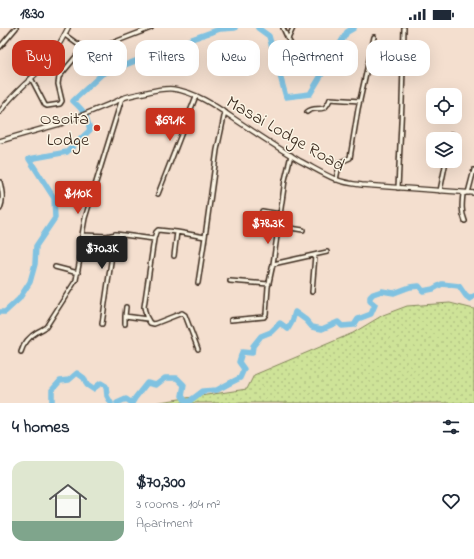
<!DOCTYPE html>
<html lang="en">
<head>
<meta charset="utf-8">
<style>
  :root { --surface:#fff; --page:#f2f2f3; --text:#1f2937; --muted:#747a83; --accent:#c8321e }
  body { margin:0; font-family:"Indie Flower",sans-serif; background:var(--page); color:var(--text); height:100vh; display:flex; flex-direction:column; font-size:15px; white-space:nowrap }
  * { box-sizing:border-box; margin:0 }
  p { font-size:13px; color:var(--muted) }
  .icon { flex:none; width:22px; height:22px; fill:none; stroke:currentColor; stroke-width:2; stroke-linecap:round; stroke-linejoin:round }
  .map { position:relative; height:375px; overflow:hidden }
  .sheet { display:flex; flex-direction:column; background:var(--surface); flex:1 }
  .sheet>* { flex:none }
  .hud { position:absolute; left:12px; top:12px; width:450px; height:36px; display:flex; gap:8px }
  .tools { position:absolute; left:426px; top:60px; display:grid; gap:8px }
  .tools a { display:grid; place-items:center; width:36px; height:36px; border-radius:8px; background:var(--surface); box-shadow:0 4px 16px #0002; font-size:20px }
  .price { position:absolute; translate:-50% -34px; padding:0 9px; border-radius:4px; background:var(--accent); color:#fff; font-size:13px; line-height:26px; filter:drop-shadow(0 1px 2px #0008) }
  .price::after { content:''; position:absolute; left:50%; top:24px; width:12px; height:9px; margin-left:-6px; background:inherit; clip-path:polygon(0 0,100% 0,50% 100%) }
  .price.current { background:#222; color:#fff }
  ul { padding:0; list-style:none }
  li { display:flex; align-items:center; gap:12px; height:100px; padding:0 12px }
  li span { display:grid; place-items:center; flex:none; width:112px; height:80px; border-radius:12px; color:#555 }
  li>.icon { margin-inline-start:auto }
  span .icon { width:48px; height:48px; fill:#fffc; stroke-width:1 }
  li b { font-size:17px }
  h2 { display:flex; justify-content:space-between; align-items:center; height:48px; padding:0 12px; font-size:17px }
  .pill { padding:0 14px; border-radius:12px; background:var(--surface); box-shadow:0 4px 16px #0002; font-size:14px; line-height:36px }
  .pill.current { background:var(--accent); color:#fff }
  .status { display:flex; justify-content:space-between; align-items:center; height:28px; padding:0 20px; background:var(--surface); direction:ltr }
  .status svg { height:11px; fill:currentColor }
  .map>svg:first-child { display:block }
  .grass { fill:url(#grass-dots); stroke:#84865b }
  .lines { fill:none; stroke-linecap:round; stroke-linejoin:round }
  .river { stroke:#80c2e1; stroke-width:5.5 }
  .minor-casing { stroke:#3b2a1e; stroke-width:6 }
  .tertiary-casing { stroke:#3b2a1e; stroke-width:6 }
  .minor { stroke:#fcf5e5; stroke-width:3 }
  .tertiary { stroke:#fcf5e5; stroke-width:3.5 }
  .poi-dot { fill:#c8321e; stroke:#fcf5e5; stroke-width:1.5 }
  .labels { text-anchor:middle; stroke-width:3; stroke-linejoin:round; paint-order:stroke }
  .poi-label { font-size:18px; fill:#3b2a1e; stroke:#fcf5e5; text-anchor:end }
  .street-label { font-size:18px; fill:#3b2a1e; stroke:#fcf5e5 }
</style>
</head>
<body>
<div class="status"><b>18:30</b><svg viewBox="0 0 49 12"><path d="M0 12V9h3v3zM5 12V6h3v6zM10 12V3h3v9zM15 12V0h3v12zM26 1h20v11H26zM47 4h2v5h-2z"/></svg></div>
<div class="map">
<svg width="474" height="375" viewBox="0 0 474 375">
  <defs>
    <pattern id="grass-dots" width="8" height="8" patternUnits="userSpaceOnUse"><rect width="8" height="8" fill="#cee398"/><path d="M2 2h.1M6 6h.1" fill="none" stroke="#b2c383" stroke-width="1.8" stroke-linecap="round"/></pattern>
  </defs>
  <rect width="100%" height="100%" fill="#f4dfcf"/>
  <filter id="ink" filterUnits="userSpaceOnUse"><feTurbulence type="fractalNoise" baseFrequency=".025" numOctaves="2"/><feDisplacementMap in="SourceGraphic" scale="8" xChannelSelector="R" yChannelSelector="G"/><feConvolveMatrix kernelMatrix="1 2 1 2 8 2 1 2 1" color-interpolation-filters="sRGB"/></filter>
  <g filter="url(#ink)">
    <path class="grass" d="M 450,275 L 474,281 L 474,375 L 153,375 L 247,361 L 254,347 L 353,305 L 383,287 L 407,278 Z"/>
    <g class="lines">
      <path class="river" d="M 258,0 L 269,8 L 286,69 L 310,66 L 347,4 L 354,0
        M 0,284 L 5,284 L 19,271 L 30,254 L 35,236 L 36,218 L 55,190 L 54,170 L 29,131 L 67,124 L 90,102 C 86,86 85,84 73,73 L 102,46 L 143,30 L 175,17 L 220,1 L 235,0
        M 52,375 L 52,362 L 60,353 L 69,352 L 77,345 L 84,350 L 87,357 L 93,361 L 101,355 L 106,358 L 107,368 L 111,375
        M 117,375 L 126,371 L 132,375 L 135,370 L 147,355 L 156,357 L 165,350 L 177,350 L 184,357 L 182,368 L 187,375 L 203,363 L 217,362 L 228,356 L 240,350 L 244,341 L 239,334 L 242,324 L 252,325 L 253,318 L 261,308 L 271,304 L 280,295 L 288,301 L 292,294 L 295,284 L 306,292 L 312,299 L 322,301 L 338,294 L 342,298 L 354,297 L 358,291 L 371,286 L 375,277 L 370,273 L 370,269 L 373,266 L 382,263 L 394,265 L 410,259 L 419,258 L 423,263 L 433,261 L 442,256 L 459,258 L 466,268 L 470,271 L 474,268"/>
      <defs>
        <path id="minor" d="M 283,0 L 288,11
          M 293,0 L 288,11 L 299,30
          M 65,7 L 83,20 L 94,22 L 151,0
          M 0,19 L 16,0
          M 31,50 L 45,77 L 47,78 L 60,76 L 62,73 L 58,56 L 59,49 L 83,20
          M 307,84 C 313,79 318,82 324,80 C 327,78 329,74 330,71 L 360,73
          M 451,111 L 452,106
          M 336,152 L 338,142 L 338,135 L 350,130 L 358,81 L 374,9
          M 0,154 C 2,163 4,171 0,181
          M 398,160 L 402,74 L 404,0
          M 440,163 L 446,133
          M 468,165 L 474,142
          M 158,166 L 196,68
          M 262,183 L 280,186
          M 465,193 C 461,184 462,175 463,166 L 466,165
          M 278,198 L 303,202
          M 82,207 L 107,208 L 116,206 L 154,211
          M 174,228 L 177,204
          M 273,236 L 327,224
          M 55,239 L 78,245
          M 230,253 L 269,256
          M 198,255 L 205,209
          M 312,264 L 315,227
          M 125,288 L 126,279
          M 231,292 L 264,289 L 266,286 L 268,259 L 273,236 L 285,152 L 291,127
          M 102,296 L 115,206
          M 125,296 L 125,288 L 147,291
          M 198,321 L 185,287 L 182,285 L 154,296 L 150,295 L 146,288 L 144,279 L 154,211 L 156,204 L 158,202 L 177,204 L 205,209 L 217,122 L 225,84
          M 21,324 C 23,316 30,308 37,304 C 41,302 43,301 46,299 L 76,252 L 80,231 L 82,207 L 85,190 L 122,70"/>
        <path id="tertiary" d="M 0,84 C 11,67 27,55 41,41 C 52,29 61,14 68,0
          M 0,113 L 17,108 L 63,95 L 117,73 C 125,68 134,67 143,65 C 152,63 163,60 173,61 C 196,64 217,79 236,92 C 257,106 278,120 300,133 C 312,139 323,146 335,151 C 344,155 353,156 362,157 L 474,165"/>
      </defs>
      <use href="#minor" class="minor-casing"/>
      <use href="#tertiary" class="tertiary-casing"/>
      <use href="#minor" class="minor"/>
      <use href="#tertiary" class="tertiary"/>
    </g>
  </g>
  <circle class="poi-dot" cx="97" cy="100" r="4"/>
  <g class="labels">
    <g class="poi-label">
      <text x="89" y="96">Osoita<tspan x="89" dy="21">Lodge</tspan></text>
    </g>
    <g class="street-label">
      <text transform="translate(286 105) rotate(30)" y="6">Masai Lodge Road</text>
    </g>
  </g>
</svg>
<div class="tools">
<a><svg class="icon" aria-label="locate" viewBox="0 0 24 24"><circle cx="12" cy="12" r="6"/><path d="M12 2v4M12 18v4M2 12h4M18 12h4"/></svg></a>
<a><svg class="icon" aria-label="layers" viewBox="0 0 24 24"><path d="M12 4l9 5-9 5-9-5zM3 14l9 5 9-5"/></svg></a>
</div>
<b class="price" style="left:170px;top:114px">$69.1K</b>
<b class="price" style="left:78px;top:187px">$110K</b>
<b class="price" style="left:268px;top:217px">$78.3K</b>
<b class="price current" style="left:102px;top:242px">$70.3K</b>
<div class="hud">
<a class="pill current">Buy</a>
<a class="pill">Rent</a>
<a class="pill">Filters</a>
<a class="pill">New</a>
<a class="pill">Apartment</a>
<a class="pill">House</a>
</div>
</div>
<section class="sheet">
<h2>4 homes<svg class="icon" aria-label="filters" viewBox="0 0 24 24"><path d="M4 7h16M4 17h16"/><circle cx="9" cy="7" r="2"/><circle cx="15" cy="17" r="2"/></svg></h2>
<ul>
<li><span style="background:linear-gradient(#dfe7d0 75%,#7fa58c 0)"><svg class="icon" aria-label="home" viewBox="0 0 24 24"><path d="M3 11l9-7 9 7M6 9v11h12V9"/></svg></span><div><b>$70,300</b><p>3 rooms · 104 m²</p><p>Apartment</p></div><svg class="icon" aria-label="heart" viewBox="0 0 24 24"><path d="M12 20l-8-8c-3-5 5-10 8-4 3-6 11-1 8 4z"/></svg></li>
</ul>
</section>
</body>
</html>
